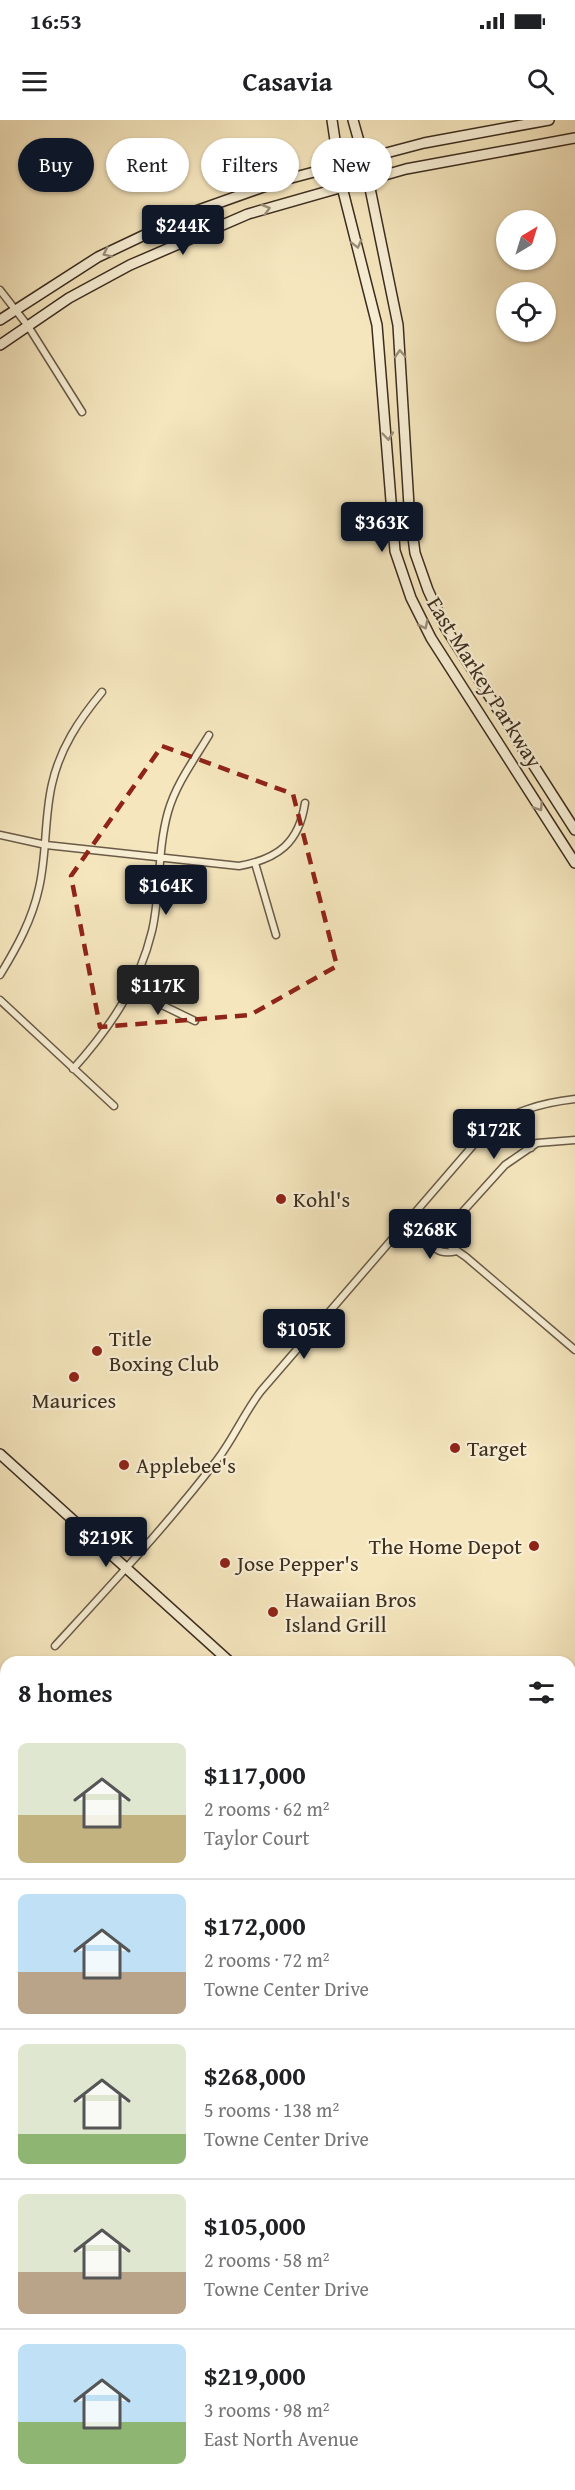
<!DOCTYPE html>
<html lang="en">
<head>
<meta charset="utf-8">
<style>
  :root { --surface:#fff; --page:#f2f2f2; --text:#202124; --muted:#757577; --line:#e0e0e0; --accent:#111827 }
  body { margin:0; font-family:"Gentium Book Plus",serif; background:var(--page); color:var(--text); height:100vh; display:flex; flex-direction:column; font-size:22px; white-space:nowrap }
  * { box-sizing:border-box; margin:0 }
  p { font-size:20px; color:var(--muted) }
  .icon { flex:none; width:33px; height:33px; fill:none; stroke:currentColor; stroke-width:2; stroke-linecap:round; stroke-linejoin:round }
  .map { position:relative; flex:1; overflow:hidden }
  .side { position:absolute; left:0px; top:1536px; width:576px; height:834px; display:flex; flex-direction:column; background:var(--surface); border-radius:18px 18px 0 0; box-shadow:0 2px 4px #0004 }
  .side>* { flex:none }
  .top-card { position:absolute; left:18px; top:18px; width:540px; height:54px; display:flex; gap:12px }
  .needle { width:39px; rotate:38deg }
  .tools { position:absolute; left:496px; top:90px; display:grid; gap:12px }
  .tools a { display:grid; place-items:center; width:60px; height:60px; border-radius:50%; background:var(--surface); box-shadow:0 2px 4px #0004; font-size:30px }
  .price { position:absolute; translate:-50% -51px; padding:0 14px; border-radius:6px; background:var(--accent); color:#fff; font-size:20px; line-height:39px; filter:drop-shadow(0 2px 3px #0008) }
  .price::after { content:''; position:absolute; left:50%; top:36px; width:18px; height:14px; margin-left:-9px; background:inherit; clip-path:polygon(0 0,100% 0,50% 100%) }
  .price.active { background:#222; color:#fff }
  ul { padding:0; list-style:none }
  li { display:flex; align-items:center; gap:18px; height:150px; padding:0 18px }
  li+li { border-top:2px solid var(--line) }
  li span { display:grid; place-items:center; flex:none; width:168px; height:120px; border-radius:9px; color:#555 }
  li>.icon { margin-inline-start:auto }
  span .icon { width:72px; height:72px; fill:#fffc; stroke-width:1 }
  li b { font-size:26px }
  h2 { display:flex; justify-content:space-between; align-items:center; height:72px; padding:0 18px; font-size:26px }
  .pill { padding:0 21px; border-radius:27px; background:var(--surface); box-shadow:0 2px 4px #0004; font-size:21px; line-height:54px }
  .pill.active { background:var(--accent); color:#fff }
  .status { display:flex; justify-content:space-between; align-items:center; height:42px; padding:0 30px; background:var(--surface); direction:ltr }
  .status svg { height:16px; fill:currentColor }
  header { display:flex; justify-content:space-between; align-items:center; height:78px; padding:0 18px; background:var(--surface); font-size:27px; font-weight:800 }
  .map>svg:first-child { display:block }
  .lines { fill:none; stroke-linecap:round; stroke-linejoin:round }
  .stream { stroke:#768573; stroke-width:2 }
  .street-casing { stroke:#6a5b47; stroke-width:9 }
  .secondary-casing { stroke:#3c2d1f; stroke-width:12 }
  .street { stroke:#f8efd5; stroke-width:6 }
  .secondary { stroke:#f8efd5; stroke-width:9 }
  .oneway { stroke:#9a8e7a }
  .marked { fill:none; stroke:#8f2418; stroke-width:4.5; stroke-dasharray:12 8; stroke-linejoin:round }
  .poi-dot { fill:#8f2418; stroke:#f8efd5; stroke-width:2 }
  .labels { text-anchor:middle; stroke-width:4.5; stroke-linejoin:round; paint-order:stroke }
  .street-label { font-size:22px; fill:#3c2d1f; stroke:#f8efd5 }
  .poi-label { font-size:22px; fill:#3c2d1f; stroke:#f8efd5; text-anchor:start }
</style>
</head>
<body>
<div class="status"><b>16:53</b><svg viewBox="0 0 49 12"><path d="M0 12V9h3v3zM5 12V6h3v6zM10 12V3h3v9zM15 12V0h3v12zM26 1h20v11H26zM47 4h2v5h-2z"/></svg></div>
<header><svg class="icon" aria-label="menu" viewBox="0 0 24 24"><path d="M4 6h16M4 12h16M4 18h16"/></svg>Casavia<svg class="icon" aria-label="search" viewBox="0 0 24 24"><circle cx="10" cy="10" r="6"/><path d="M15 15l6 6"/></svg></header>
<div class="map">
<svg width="575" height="2370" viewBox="0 0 575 2370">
  <rect width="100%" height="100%" fill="#f5e6be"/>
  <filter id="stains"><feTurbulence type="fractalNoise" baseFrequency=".00333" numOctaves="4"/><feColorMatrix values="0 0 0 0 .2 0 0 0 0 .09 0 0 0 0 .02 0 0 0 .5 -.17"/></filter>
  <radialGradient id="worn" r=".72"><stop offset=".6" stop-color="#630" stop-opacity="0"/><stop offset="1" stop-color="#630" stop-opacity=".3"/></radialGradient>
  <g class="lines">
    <path class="stream" d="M 570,2141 L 575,2142"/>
    <defs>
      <path id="street" d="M 0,170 L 28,206 L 82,292
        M 0,715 L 46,725 L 239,746 C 278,739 299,723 305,683
        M 255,743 L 276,815
        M 0,855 C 17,827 32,800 39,768 C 47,734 44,698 52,664 C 60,628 79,600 102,572
        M 131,870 L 195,901
        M 0,880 L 114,986
        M 73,949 C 110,908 139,865 152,811 C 161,772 157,731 168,692 C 176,664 194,640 209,615
        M 511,996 L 531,1028
        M 410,1098 L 466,1137 L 575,1230
        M 429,1112 C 431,1130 440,1135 457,1131
        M 438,1119 L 505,1045 L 537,1023 L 575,1020
        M 55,1526 C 111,1465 167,1405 217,1340 C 234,1318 244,1293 261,1271 L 482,1015 C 509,992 540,983 575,979
        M 0,1922 L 6,1915
        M 0,2104 L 6,2097
        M 0,2259 L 6,2262
        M 427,2364 L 434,2370"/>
      <path id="secondary" d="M 332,0 L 342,67 L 377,205 L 395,431 L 411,478 L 431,518 L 575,743
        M 353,0 L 364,39 L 398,205 L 409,386 L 415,433 L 428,470 L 445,507 L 575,710
        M 0,200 L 98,137 L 193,92 L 280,61 L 424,23 L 549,0
        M 0,225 L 69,178 L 130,145 L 248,94 L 406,49 L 575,18
        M 0,1334 L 230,1542
        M 570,1742 L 575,1737
        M 570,1833 L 575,1837
        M 291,2364 L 298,2370
        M 18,2370 L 23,2364
        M 43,2370 L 48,2364"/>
    </defs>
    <use href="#street" class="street-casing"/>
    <use href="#secondary" class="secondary-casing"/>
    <use href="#street" class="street"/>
    <use href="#secondary" class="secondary"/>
  </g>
  <defs><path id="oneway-chevron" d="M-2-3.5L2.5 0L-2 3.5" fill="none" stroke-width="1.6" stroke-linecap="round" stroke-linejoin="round" transform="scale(1.5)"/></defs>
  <g class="oneway">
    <use href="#oneway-chevron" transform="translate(266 89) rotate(-16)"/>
    <use href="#oneway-chevron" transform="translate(357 124) rotate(76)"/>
    <use href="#oneway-chevron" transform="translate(107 133) rotate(154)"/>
    <use href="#oneway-chevron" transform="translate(400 234) rotate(-93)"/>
    <use href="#oneway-chevron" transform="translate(388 316) rotate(85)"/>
    <use href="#oneway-chevron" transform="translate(424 505) rotate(63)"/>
    <use href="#oneway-chevron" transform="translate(539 687) rotate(57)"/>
  </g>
  <path class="marked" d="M 162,626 L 293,674 L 337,846 L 250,895 L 100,907 L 71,756 Z"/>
  <g class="poi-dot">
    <circle cx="281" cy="1079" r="6"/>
    <circle cx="97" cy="1231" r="6"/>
    <circle cx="74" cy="1257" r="6"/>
    <circle cx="455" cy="1328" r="6"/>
    <circle cx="124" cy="1345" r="6"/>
    <circle cx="534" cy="1426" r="6"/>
    <circle cx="225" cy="1443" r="6"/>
    <circle cx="273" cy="1492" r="6"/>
  </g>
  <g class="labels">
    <g class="street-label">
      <text transform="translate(485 562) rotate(58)" y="8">East Markey Parkway</text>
    </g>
    <g class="poi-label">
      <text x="293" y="1087">Kohl's</text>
      <text x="109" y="1226">Title<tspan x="109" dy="25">Boxing Club</tspan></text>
      <text x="74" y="1288" text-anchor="middle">Maurices</text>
      <text x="467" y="1336">Target</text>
      <text x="136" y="1353">Applebee's</text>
      <text x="522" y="1434" text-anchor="end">The Home Depot</text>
      <text x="237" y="1451">Jose Pepper's</text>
      <text x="285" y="1487">Hawaiian Bros<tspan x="285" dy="25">Island Grill</tspan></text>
    </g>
  </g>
  <rect width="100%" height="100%" filter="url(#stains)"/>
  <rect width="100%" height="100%" fill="url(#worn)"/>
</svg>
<div class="tools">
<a><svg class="needle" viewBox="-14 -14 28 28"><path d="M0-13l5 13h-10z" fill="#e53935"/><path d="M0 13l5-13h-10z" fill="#757577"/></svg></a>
<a><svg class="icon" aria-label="locate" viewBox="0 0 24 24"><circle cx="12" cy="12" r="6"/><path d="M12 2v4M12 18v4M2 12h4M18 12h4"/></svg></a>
</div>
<b class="price" style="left:183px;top:136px">$244K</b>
<b class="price" style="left:382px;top:433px">$363K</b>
<b class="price" style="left:166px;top:796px">$164K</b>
<b class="price active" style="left:158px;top:896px">$117K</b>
<b class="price" style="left:494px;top:1040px">$172K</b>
<b class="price" style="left:430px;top:1140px">$268K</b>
<b class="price" style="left:304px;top:1240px">$105K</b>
<b class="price" style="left:106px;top:1448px">$219K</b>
<div class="top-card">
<a class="pill active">Buy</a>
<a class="pill">Rent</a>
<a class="pill">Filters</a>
<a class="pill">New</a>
</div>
<section class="side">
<h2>8 homes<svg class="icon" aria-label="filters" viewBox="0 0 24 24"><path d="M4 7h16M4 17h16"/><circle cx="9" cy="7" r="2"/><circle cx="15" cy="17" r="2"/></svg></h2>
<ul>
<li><span style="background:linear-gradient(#dfe7d0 60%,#c2b280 0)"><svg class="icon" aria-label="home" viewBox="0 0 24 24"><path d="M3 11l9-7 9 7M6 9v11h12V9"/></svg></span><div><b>$117,000</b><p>2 rooms · 62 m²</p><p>Taylor Court</p></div></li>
<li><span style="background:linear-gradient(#bfe0f5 65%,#b9a48a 0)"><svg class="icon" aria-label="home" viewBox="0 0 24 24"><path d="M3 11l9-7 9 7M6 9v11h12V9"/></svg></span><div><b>$172,000</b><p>2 rooms · 72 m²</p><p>Towne Center Drive</p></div></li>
<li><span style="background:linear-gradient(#dfe7d0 75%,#8fb573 0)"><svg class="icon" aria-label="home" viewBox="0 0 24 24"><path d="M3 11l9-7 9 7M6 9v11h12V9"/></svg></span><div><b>$268,000</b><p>5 rooms · 138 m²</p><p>Towne Center Drive</p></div></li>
<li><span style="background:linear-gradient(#dfe7d0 65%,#b9a48a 0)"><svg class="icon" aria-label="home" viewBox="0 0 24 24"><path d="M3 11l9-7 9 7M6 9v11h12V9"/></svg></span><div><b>$105,000</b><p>2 rooms · 58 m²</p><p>Towne Center Drive</p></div></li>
<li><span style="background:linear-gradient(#bfe0f5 65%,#8fb573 0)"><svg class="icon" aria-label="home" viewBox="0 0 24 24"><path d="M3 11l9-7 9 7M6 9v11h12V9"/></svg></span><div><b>$219,000</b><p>3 rooms · 98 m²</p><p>East North Avenue</p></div></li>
</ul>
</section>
</div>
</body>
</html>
